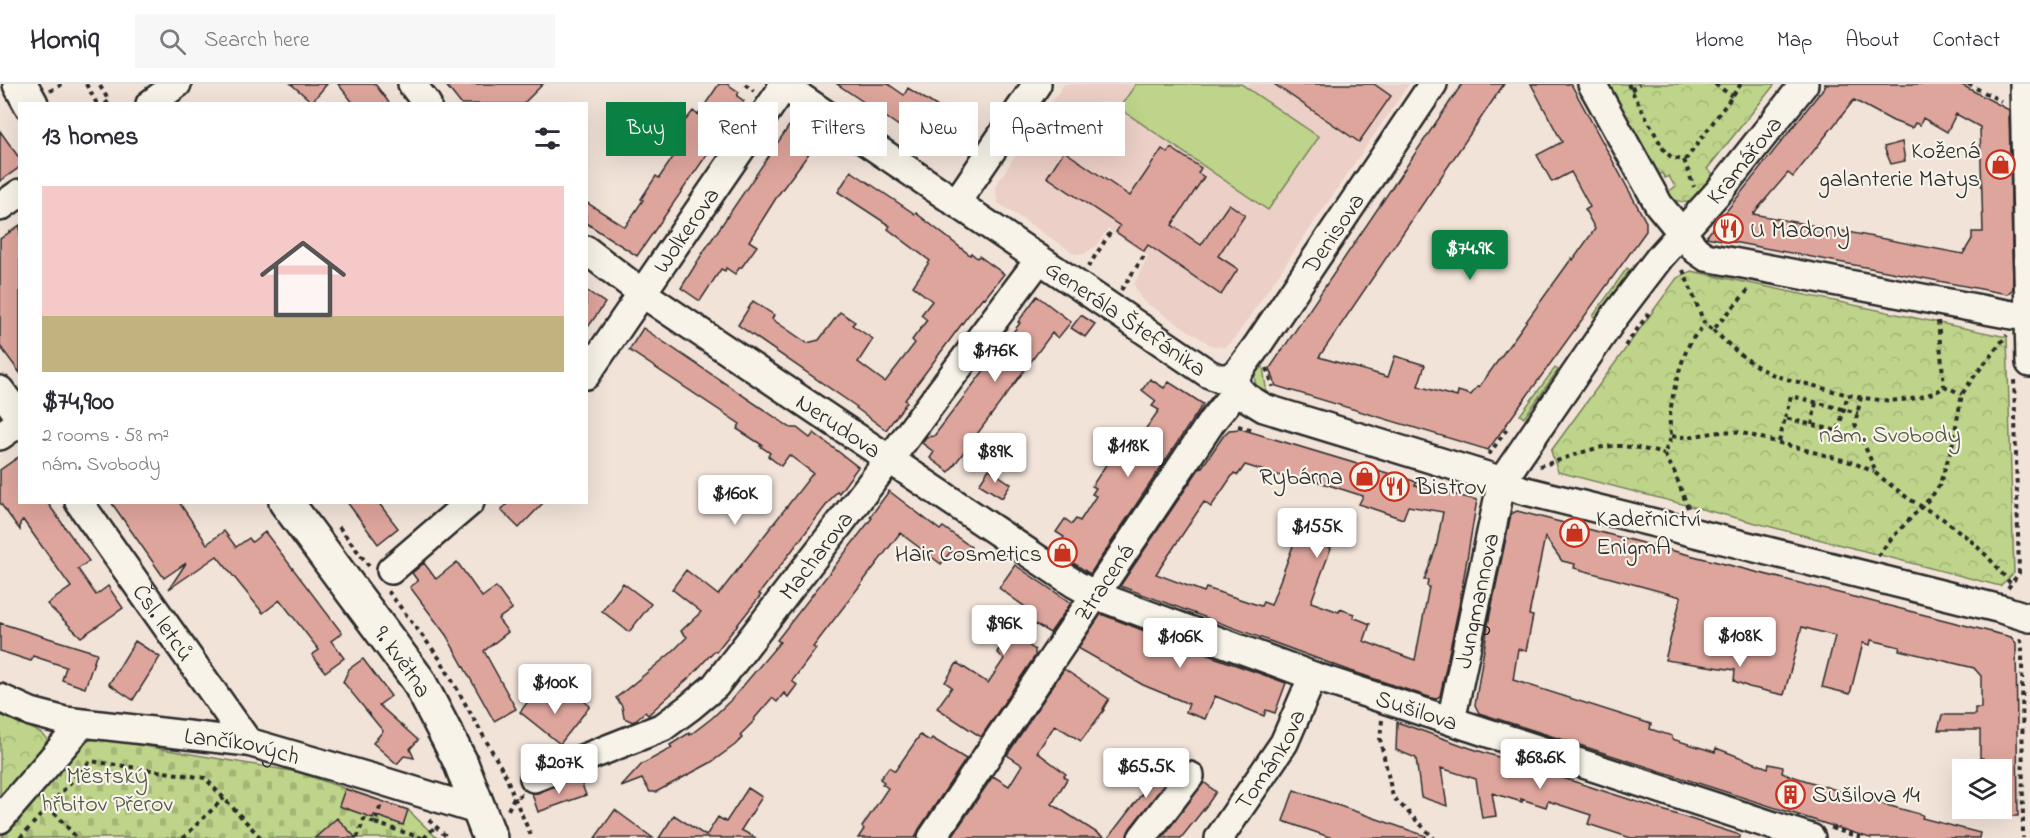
<!DOCTYPE html>
<html lang="en">
<head>
<meta charset="utf-8">
<style>
  :root { --surface:#fff; --page:#f7f7f7; --text:#2b2b33; --muted:#7c7c81; --line:#e1e1e2; --accent:#0b8043 }
  body { margin:0; font-family:"Indie Flower",sans-serif; background:var(--page); color:var(--text); height:100vh; display:flex; flex-direction:column; font-size:22px; white-space:nowrap }
  * { box-sizing:border-box; margin:0 }
  p { font-size:20px; color:var(--muted) }
  .icon { flex:none; width:33px; height:33px; fill:none; stroke:currentColor; stroke-width:2; stroke-linecap:round; stroke-linejoin:round }
  .map { position:relative; flex:1; overflow:hidden }
  .sheet { position:absolute; left:18px; top:18px; width:570px; height:402px; display:flex; flex-direction:column; background:var(--surface); border-radius:0px; box-shadow:0 6px 24px #0002 }
  .sheet>* { flex:none }
  .top-card { position:absolute; left:606px; top:18px; width:570px; height:54px; display:flex; gap:12px }
  .buttons { position:absolute; left:1952px; top:675px; display:grid; gap:12px }
  .buttons a { display:grid; place-items:center; width:60px; height:60px; border-radius:0px; background:var(--surface); box-shadow:0 6px 24px #0002; font-size:30px }
  .price { position:absolute; translate:-50% -51px; padding:0 14px; border-radius:6px; background:#fff; color:#222; font-size:20px; line-height:39px; filter:drop-shadow(0 2px 3px #0008) }
  .price::after { content:''; position:absolute; left:50%; top:36px; width:18px; height:14px; margin-left:-9px; background:inherit; clip-path:polygon(0 0,100% 0,50% 100%) }
  .price.active { background:var(--accent); color:#fff }
  ul { padding:0; list-style:none }
  li { display:grid; align-content:center; gap:12px; height:318px; padding:0 24px }
  li span { display:grid; place-items:center; height:186px; border-radius:0px; color:#555 }
  li>.icon { margin-inline-start:auto }
  span .icon { width:108px; height:108px; fill:#fffc; stroke-width:1 }
  li b { font-size:26px }
  h2 { display:flex; justify-content:space-between; align-items:center; height:72px; padding:0 24px; font-size:26px }
  .pill { padding:0 21px; border-radius:0px; background:var(--surface); box-shadow:0 6px 24px #0002; font-size:21px; line-height:54px }
  .pill.active { background:var(--accent); color:#fff }
  header { display:flex; align-items:center; gap:36px; box-sizing:border-box; height:84px; padding:0 30px; background:var(--surface); border-bottom:2px solid var(--line) }
  header strong { font-size:28px }
  nav { display:flex; gap:33px; margin-inline-start:auto; font-size:21px }
  .search { width:420px; height:54px; background:var(--page); display:flex; align-items:center; gap:15px; box-sizing:border-box; padding:0 21px; border-radius:0px; color:var(--muted); font-size:22px }
  .map>svg:first-child { display:block }
  .built { fill:#ecd0c7 }
  .grass { fill:url(#grass-tufts); stroke:#74805a; stroke-width:1.5 }
  .cemetery { fill:url(#cemetery-stones); stroke:#74805a; stroke-width:1.5 }
  .park { fill:url(#park-crowns); stroke:#74805a; stroke-width:1.5 }
  .pitch { fill:#bed48a; stroke:#74805a; stroke-width:1.5 }
  .building { fill:#dea59c; stroke:#2b2b2b; stroke-width:1.5; fill-rule:evenodd }
  .lines { fill:none; stroke-linecap:round; stroke-linejoin:round }
  .minor-casing { stroke:#2b2b2b; stroke-width:32 }
  .major-casing { stroke:#2b2b2b; stroke-width:38 }
  .path { stroke:#2b2b2b; stroke-width:4; stroke-dasharray:4.5 4.5; stroke-linecap:butt }
  .minor { stroke:#f7f3e8; stroke-width:27 }
  .major { stroke:#f7f3e8; stroke-width:33 }
  .labels { text-anchor:middle; stroke-width:4.5; stroke-linejoin:round; paint-order:stroke }
  .poi-label { font-size:24px; fill:#2b2b2b; stroke:#f7f3e8; text-anchor:start }
  .street-label { font-size:24px; fill:#2b2b2b; stroke:#f7f3e8 }
  .park-label { font-size:24px; fill:#505543; stroke:#f7f3e8 }
</style>
</head>
<body>
<header>
<strong>Homiq</strong>
<div class="search"><svg class="icon" aria-label="search" viewBox="0 0 24 24"><circle cx="10" cy="10" r="6"/><path d="M15 15l6 6"/></svg>Search here</div>
<nav><a>Home</a><a>Map</a><a>About</a><a>Contact</a></nav>
</header>
<div class="map">
<svg width="2030" height="754" viewBox="0 0 2030 754">
  <defs>
    <pattern id="grass-tufts" width="24" height="20" patternUnits="userSpaceOnUse" patternTransform="scale(1.5)"><rect width="24" height="20" fill="#bed48a"/><path d="M3 7l-1-3M5 7V3M7 7l1-3M15 17l-1-3M17 17v-4M19 17l1-3" fill="none" stroke="#a3b677"/></pattern>
    <pattern id="cemetery-stones" width="16" height="16" patternUnits="userSpaceOnUse" patternTransform="scale(1.5)"><rect width="16" height="16" fill="#bed48a"/><path d="M2 7V4a2 2 0 0 1 4 0v3zM10 15v-3a2 2 0 0 1 4 0v3z" fill="#a3b677"/></pattern>
    <pattern id="park-crowns" width="20" height="18" patternUnits="userSpaceOnUse" patternTransform="scale(1.5)"><rect width="20" height="18" fill="#bed48a"/><path d="M2 6a3 3 0 1 1 6 0M12 15a3 3 0 1 1 6 0" fill="none" stroke="#a3b677"/></pattern>
  </defs>
  <rect width="100%" height="100%" fill="#f2e3d9"/>
  <filter id="ink" filterUnits="userSpaceOnUse"><feTurbulence type="fractalNoise" baseFrequency=".0167" numOctaves="2"/><feDisplacementMap in="SourceGraphic" scale="12" xChannelSelector="R" yChannelSelector="G"/><feConvolveMatrix kernelMatrix="1 2 1 2 8 2 1 2 1" color-interpolation-filters="sRGB"/></filter>
  <g filter="url(#ink)">
    <path class="built" d="M 1064,0 L 1409,0 L 1233,257 L 1224,263 L 1212,262 L 1143,217 L 1138,210 L 1134,200 L 1148,172 L 1108,145 L 1096,162 L 1084,170 L 1075,170 L 998,119 L 995,102 Z"/>
    <path class="grass" d="M 1627,184 L 1630,186 L 1596,234 L 1593,232 Z
      M 1264,272 L 1266,274 L 1263,282 L 1266,304 L 1263,311 C 1249,297 1255,287 1264,272 Z
      M 1555,284 L 1558,286 L 1524,334 L 1520,331 Z"/>
    <path class="cemetery" d="M 97,654 L 297,688 L 408,726 L 437,754 L 1,754 L 82,659 Z"/>
    <path class="park" d="M 1604,0 L 1775,0 L 1707,85 L 1718,94 L 1692,118 C 1681,119 1674,117 1666,109 L 1675,103 L 1669,92 L 1665,94 L 1662,89 L 1655,93 Z
      M 1691,187 L 2007,253 L 2014,489 L 2000,502 L 1558,388 L 1551,367 L 1677,194 Z
      M 0,628 L 41,649 L 50,658 L 0,726 Z"/>
    <path class="pitch" d="M 1136,0 L 1241,0 L 1319,53 L 1268,126 L 1119,24 Z"/>
    <path class="building" d="M 291,0 L 327,0 L 312,18 Z
      M 338,0 L 375,0 L 390,20 L 354,20 Z
      M 445,0 L 543,0 L 523,20 L 461,20 Z
      M 719,0 L 727,0 L 739,8 L 737,12 L 744,17 L 637,172 L 586,139 L 586,118 L 625,143 L 643,116 L 641,115 L 656,92 L 659,94 L 680,63 L 667,54 L 679,31 L 686,36 L 693,27 L 698,31 Z
      M 837,0 L 888,0 L 904,11 L 908,4 L 946,28 L 943,33 L 948,36 L 930,63 Z
      M 1274,0 L 1374,0 L 1391,12 L 1359,58 Z
      M 1462,0 L 1504,0 L 1319,273 L 1388,293 L 1395,272 L 1425,281 L 1418,302 L 1457,313 L 1458,307 L 1471,311 L 1478,302 L 1479,303 L 1572,174 L 1573,176 L 1595,145 L 1585,126 L 1590,123 L 1571,88 L 1552,98 L 1537,71 L 1562,58 L 1531,0 L 1571,0 L 1646,138 L 1646,147 L 1488,366 L 1276,302 L 1270,284 Z
      M 1824,0 L 1960,0 L 2009,26 L 2013,205 L 2007,210 L 1706,153 L 1826,1 ZM 1854,16 L 1893,37 L 1912,44 L 1915,39 L 1920,41 L 1923,34 L 1947,48 L 1956,30 L 1980,43 L 1983,148 L 1972,148 L 1972,155 L 1963,170 L 1753,130 L 1788,89 L 1793,93 Z
      M 789,42 L 816,60 L 778,111 L 749,157 L 757,162 L 741,184 L 740,183 L 735,190 L 726,184 L 725,187 L 721,185 L 700,217 L 681,204 L 704,167 Z
      M 0,47 L 20,75 L 20,83 L 0,97 Z
      M 1902,58 L 1905,77 L 1891,80 L 1884,63 Z
      M 1171,64 L 1201,84 L 1198,89 L 1204,93 L 1172,141 L 1201,161 L 1229,120 L 1245,131 L 1218,172 L 1238,185 L 1221,211 L 1148,161 L 1144,167 L 1116,148 L 1120,142 L 1047,93 L 1064,67 L 1130,112 L 1162,65 L 1168,69 Z
      M 851,87 L 915,130 L 916,129 L 970,171 L 971,169 L 977,174 L 979,172 L 1004,190 L 985,214 L 983,213 L 967,233 L 905,316 L 907,318 L 886,346 L 856,324 L 857,323 L 738,241 L 753,217 L 774,231 L 772,235 L 807,259 L 819,256 L 840,228 L 855,238 L 852,241 L 873,255 L 858,278 L 885,298 L 915,259 L 912,256 L 927,236 L 921,231 L 932,217 L 913,202 L 930,177 L 888,145 L 890,142 L 838,108 Z
      M 20,141 L 20,289 L 0,262 L 0,155 Z
      M 586,206 L 605,219 L 586,246 Z
      M 1037,212 L 1071,238 L 1058,254 L 1052,249 L 949,388 L 930,374 L 934,368 L 922,359 L 926,353 L 934,352 L 1020,239 L 1018,238 Z
      M 1081,231 L 1095,240 L 1085,253 L 1071,244 Z
      M 643,244 L 791,344 L 797,344 L 810,354 L 814,349 L 858,383 L 839,409 L 837,407 L 831,415 L 759,510 L 761,511 L 716,568 L 714,567 L 692,591 L 648,631 L 645,628 L 633,638 L 624,634 L 622,622 L 616,614 L 671,569 L 687,553 L 681,547 L 701,528 L 672,505 L 686,486 L 718,511 L 813,389 L 789,371 L 781,382 L 768,372 L 770,369 L 760,362 L 762,361 L 737,345 L 740,340 L 629,266 Z
      M 1150,295 L 1164,304 L 1169,298 L 1203,320 L 1090,490 L 1055,467 L 1064,453 L 1056,448 L 1065,435 L 1072,440 L 1076,435 L 1080,437 L 1096,412 L 1092,410 L 1096,404 L 1092,402 L 1117,364 L 1121,367 L 1123,363 L 1130,367 L 1159,326 L 1152,322 L 1156,317 L 1142,306 Z
      M 1241,345 L 1417,398 L 1415,401 L 1477,416 L 1459,522 L 1440,612 L 1435,615 L 1351,587 L 1120,502 L 1201,382 L 1202,383 L 1224,351 L 1229,346 ZM 1245,381 L 1307,400 L 1308,396 L 1316,397 L 1363,412 L 1359,420 L 1403,435 L 1408,422 L 1443,428 L 1436,464 L 1424,496 L 1428,496 L 1427,502 L 1429,503 L 1415,576 L 1366,558 L 1364,557 L 1370,540 L 1353,533 L 1354,530 L 1340,525 L 1339,528 L 1311,518 L 1331,464 L 1297,451 L 1271,521 L 1263,518 L 1261,522 L 1206,504 L 1204,508 L 1156,490 L 1204,418 L 1211,423 L 1234,389 L 1238,391 Z
      M 20,372 L 20,418 L 47,418 L 89,477 L 78,485 L 96,511 L 108,502 L 123,524 L 81,553 L 47,520 L 71,503 L 23,436 L 20,439 L 20,446 L 0,419 L 0,386 Z
      M 989,385 L 1011,400 L 1002,414 L 979,400 Z
      M 889,407 L 940,446 L 943,443 L 971,463 L 961,475 L 951,467 L 941,480 L 900,449 L 813,563 L 816,565 L 792,597 L 797,601 L 788,613 L 784,609 L 777,618 L 772,614 L 754,635 L 755,636 L 740,651 L 742,654 L 735,661 L 710,679 L 656,708 L 650,708 L 642,695 L 621,703 L 642,680 L 672,664 L 670,661 L 689,649 L 690,651 L 712,634 L 732,615 L 780,558 L 777,556 L 872,434 L 870,433 Z
      M 111,418 L 179,418 L 207,460 L 224,447 L 236,463 L 249,454 L 252,458 L 265,448 L 342,549 L 331,557 L 344,574 L 325,588 L 312,571 L 319,566 L 280,516 L 263,529 L 217,472 L 169,505 L 186,479 L 164,494 Z
      M 347,418 L 378,418 L 398,444 L 378,460 Z
      M 509,418 L 544,418 L 519,444 L 501,426 Z
      M 1517,427 L 2011,553 L 2016,559 L 2018,732 L 2001,732 L 2001,686 L 1982,686 L 1983,674 L 1980,674 L 1980,646 L 1938,646 L 1942,631 L 1975,631 L 1975,624 L 1981,624 L 1981,592 L 1974,584 L 1899,566 L 1900,563 L 1871,556 L 1870,561 L 1863,559 L 1850,610 L 1822,603 L 1835,552 L 1802,543 L 1784,611 L 1749,603 L 1734,597 L 1735,586 L 1665,576 L 1681,513 L 1574,484 L 1575,480 L 1562,477 L 1545,453 L 1529,531 L 1533,532 L 1526,567 L 1518,565 L 1513,596 L 1651,640 L 1650,645 L 1672,652 L 1672,655 L 1715,668 L 1716,664 L 1768,684 L 1769,680 L 1783,683 L 1782,689 L 1868,716 L 1923,731 L 1922,734 L 1980,749 L 1979,754 L 1870,754 L 1479,629 L 1475,621 L 1489,535 L 1511,430 Z
      M 457,478 L 482,513 L 496,503 L 512,525 L 498,535 L 508,548 L 484,567 L 516,625 L 494,637 L 446,551 L 410,503 L 418,497 L 412,489 L 424,479 L 436,495 Z
      M 1015,481 L 1071,519 L 1050,549 L 1035,540 L 1024,558 L 1035,566 L 1035,572 L 981,653 L 937,624 L 952,603 L 945,598 L 957,579 L 988,599 L 1004,575 L 997,568 L 1028,525 L 999,504 Z
      M 623,499 L 651,520 L 629,548 L 602,527 Z
      M 1101,530 L 1191,565 L 1286,599 L 1275,629 L 1266,626 L 1264,632 L 1215,612 L 1205,635 L 1186,628 L 1189,620 L 1143,601 L 1078,564 Z
      M 0,539 L 97,569 L 85,604 L 62,596 L 66,583 L 33,572 L 31,577 L 0,567 Z
      M 135,557 L 160,573 L 133,616 L 109,600 Z
      M 363,575 L 391,612 L 379,621 L 418,656 L 410,665 L 414,674 L 404,672 L 397,680 L 373,659 L 383,647 L 343,598 L 349,585 Z
      M 1064,585 L 1109,615 L 1103,625 L 1104,626 L 1081,657 L 1055,641 L 1037,668 L 1066,690 L 1064,692 L 1067,695 L 1052,720 L 1105,754 L 951,754 L 993,692 L 1009,702 L 1022,681 L 1007,671 Z
      M 535,608 L 554,622 L 561,614 L 567,618 L 574,609 L 590,622 L 560,660 L 520,628 Z
      M 1397,638 L 1470,664 L 1740,751 L 1740,754 L 1631,754 L 1588,740 L 1591,731 L 1548,717 L 1546,723 L 1521,715 L 1522,718 L 1492,709 L 1496,732 L 1482,734 L 1476,695 L 1441,684 L 1447,722 L 1421,713 L 1416,674 L 1396,666 Z
      M 920,651 L 930,657 L 932,654 L 966,675 L 919,745 L 915,754 L 858,754 L 864,745 L 862,743 L 888,704 L 882,700 L 884,698 L 880,695 L 889,683 L 895,687 Z
      M 1171,672 L 1181,680 L 1130,744 L 1127,754 L 1108,754 Z
      M 579,693 L 586,711 L 538,728 L 532,710 Z
      M 1204,698 L 1216,708 L 1207,721 L 1181,754 L 1162,754 Z
      M 748,704 L 762,713 L 741,746 L 756,754 L 659,754 L 674,731 L 706,752 L 718,733 L 726,738 Z
      M 345,705 L 408,726 L 403,741 L 374,731 L 373,734 L 339,722 Z
      M 1294,706 L 1426,752 L 1426,754 L 1332,754 L 1283,737 Z
      M 615,726 L 653,754 L 595,754 Z
      M 337,734 L 356,754 L 315,754 Z"/>
    <g class="lines">
      <defs>
        <g id="minor">
          <path d="M 412,0 L 427,20"/>
          <path id="s1" d="M 781,0 L 1209,290 L 1219,294 L 1228,294 L 1246,313 L 1264,324 L 1490,393 L 1522,406 L 2001,525 L 2030,534"/>
          <path d="M 1592,0 L 1659,121 L 1696,166 L 1706,173 L 2012,231 L 2029,232"/>
          <path d="M 2024,0 L 2030,279"/>
          <path d="M 150,20 L 177,0"/>
          <path d="M 956,119 L 1037,0"/>
          <path d="M 0,123 L 20,109"/>
          <path id="s2" d="M 586,166 L 642,209 L 1075,500 L 1095,511 L 1313,592 L 1811,754"/>
          <path id="s3" d="M 586,291 L 784,2"/>
          <path id="s4" d="M 1228,294 L 1238,288 L 1257,262 L 1433,0"/>
          <path d="M 0,306 L 20,333"/>
          <path d="M 0,352 L 20,338"/>
          <path id="s5" d="M 79,418 L 248,658"/>
          <path d="M 391,486 L 470,418"/>
          <path id="s6" d="M 0,614 L 31,628 L 65,637 L 248,658 L 376,695 L 480,727"/>
          <path id="s7" d="M 1451,637 L 1502,397 L 1615,232 L 1660,173 L 1720,106 L 1804,0"/>
          <path id="s8" d="M 534,694 L 663,643 L 690,623 L 715,602 L 898,364 L 1039,176"/>
          <path d="M 0,735 L 82,640"/>
          <path id="s9" d="M 932,754 L 1212,337 L 1237,306"/>
          <path d="M 1142,754 L 1190,692"/>
          <path id="s10" d="M 1219,754 L 1284,659 L 1313,592"/>
        </g>
        <g id="major">
          <path d="M 20,0 L 31,20"/>
          <path id="s11" d="M 286,418 L 418,596 L 460,677 L 490,754"/>
        </g>
      </defs>
      <use href="#minor" class="minor-casing"/>
      <use href="#major" class="major-casing"/>
      <path class="path" d="M 86,0 L 97,20
        M 745,0 L 754,7
        M 1628,0 L 1665,68 L 1673,74 L 1683,76 L 1687,74 L 1741,0
        M 1715,0 L 1732,12
        M 1968,0 L 2001,17
        M 100,2 L 109,17
        M 1631,6 L 1639,0
        M 50,7 L 63,0
        M 105,20 L 109,17 L 111,20
        M 1684,76 L 1694,103
        M 1088,183 L 1110,149
        M 1683,186 L 1705,241 L 1713,246 L 1750,204
        M 1121,206 L 1144,172
        M 1938,237 L 1944,302
        M 1713,246 C 1729,261 1744,275 1763,286 C 1778,294 1795,297 1811,301 C 1848,311 1886,323 1924,312 C 1932,309 1939,308 1944,302 L 1962,310
        M 1625,262 L 1649,229
        M 1267,284 L 1273,303
        M 1861,313 L 1855,340 L 1874,383 L 1874,388 L 1909,415 L 1943,435 L 1969,455 L 1988,473 L 2011,500
        M 1785,334 L 1791,312 L 1858,329
        M 1812,341 L 1816,318
        M 1238,342 L 1254,346
        M 1672,352 C 1692,356 1716,345 1739,348 L 1854,379 L 1874,388
        M 1779,358 L 1785,334 L 1838,347 L 1848,310
        M 1488,368 L 1490,369 L 1509,342
        M 1539,382 C 1565,376 1590,362 1617,362 C 1632,362 1649,366 1664,370
        M 1688,424 L 1674,387 L 1664,370 L 1672,352 C 1664,334 1680,277 1690,259 C 1694,252 1700,246 1705,241
        M 339,443 L 369,482
        M 1878,472 L 1889,457 L 1932,412 L 1939,402 L 1952,363 L 1962,310 L 1973,294 L 2007,251
        M 2008,504 L 2019,489 L 2014,293
        M 388,507 L 440,575 L 506,692 L 514,713 L 508,726
        M 2020,555 L 2022,560 L 2023,754
        M 1382,636 L 1380,655 L 1393,713 L 1434,754
        M 522,711 L 514,713 L 532,754
        M 48,722 L 77,754
        M 429,736 L 448,754
        M 375,739 L 422,754
        M 1831,744 L 1862,754
        M 20,754 L 90,677 L 205,694 L 261,754
        M 183,754 L 224,714
        M 357,754 L 364,735 L 375,739 L 381,720
        M 424,754 L 436,742"/>
      <use href="#minor" class="minor"/>
      <use href="#major" class="major"/>
    </g>
  </g>
  <defs>
    <symbol id="shop-ring" viewBox="-11 -11 22 22"><circle r="9.5" fill="#f7f3e8" stroke="#c8321e" stroke-width="1.5"/><path d="M-5-2.5h2.3a2.7 3.5 0 0 1 5.4 0H5L5.5 6h-11ZM-1.5-2.5h3a1.5 2.3 0 0 0-3 0Z" fill="#c8321e"/></symbol>
    <symbol id="restaurant-ring" viewBox="-11 -11 22 22"><circle r="9.5" fill="#f7f3e8" stroke="#c8321e" stroke-width="1.5"/><path d="M-5-6h1v4h1v-4h1v4h1v-4h1v5L-1.5 .5V6h-2V.5L-5-1ZM5-6V6H3V1.5H1.5Q1.5-4 5-6Z" fill="#c8321e"/></symbol>
    <symbol id="building-ring" viewBox="-11 -11 22 22"><circle r="9.5" fill="#f7f3e8" stroke="#c8321e" stroke-width="1.5"/><path d="M-4-6H4V6H1V3H-1V6H-4ZM-2.5-4.3h1.7v1.8h-1.7ZM.8-4.3h1.7v1.8H.8ZM-2.5-1h1.7V.8h-1.7ZM.8-1h1.7V.8H.8Z" fill="#c8321e"/></symbol>
  </defs>
  <g fill-rule="evenodd">
    <use href="#shop-ring" x="1984" y="64" width="33" height="33"/>
    <use href="#restaurant-ring" x="1712" y="128" width="33" height="33"/>
    <use href="#shop-ring" x="1348" y="376" width="33" height="33"/>
    <use href="#restaurant-ring" x="1378" y="386" width="33" height="33"/>
    <use href="#shop-ring" x="1558" y="432" width="33" height="33"/>
    <use href="#shop-ring" x="1046" y="452" width="33" height="33"/>
    <use href="#building-ring" x="1774" y="694" width="33" height="33"/>
  </g>
  <g class="labels">
    <g class="poi-label">
      <text x="1980" y="74" text-anchor="end">Kožená<tspan x="1980" dy="28">galanterie Matys</tspan></text>
      <text x="1750" y="153">U Madony</text>
      <text x="1343" y="400" text-anchor="end">Rybárna</text>
      <text x="1416" y="410">Bistrov</text>
      <text x="1596" y="442">Kadeřnictví<tspan x="1596" dy="28">EnigmA</tspan></text>
      <text x="1042" y="477" text-anchor="end">Hair Cosmetics</text>
      <text x="1812" y="718">Sušilova 14</text>
    </g>
    <g class="street-label">
      <text dy="8" stroke="none"><textPath href="#s7" startOffset="648">Kramářova</textPath></text>
      <text dy="8" stroke="none"><textPath href="#s3" startOffset="176">Wolkerova</textPath></text>
      <text dy="8" stroke="none"><textPath href="#s4" startOffset="180">Denisova</textPath></text>
      <text dy="8" stroke="none"><textPath href="#s1" startOffset="417">Generála Štefánika</textPath></text>
      <text dy="8" stroke="none"><textPath href="#s2" startOffset="308">Nerudova</textPath></text>
      <text dy="8" stroke="none"><textPath href="#s8" startOffset="370">Macharova</textPath></text>
      <text dy="8" stroke="none"><textPath href="#s9" startOffset="308">Ztracená</textPath></text>
      <text dy="8" stroke="none"><textPath href="#s7" startOffset="123">Jungmannova</textPath></text>
      <text dy="8" stroke="none"><textPath href="#s5" startOffset="147">Čsl. letců</textPath></text>
      <text dy="8" stroke="none"><textPath href="#s11" startOffset="198">9. května</textPath></text>
      <text dy="8" stroke="none"><textPath href="#s2" startOffset="957">Sušilova</textPath></text>
      <text dy="8" stroke="none"><textPath href="#s6" startOffset="248">Lančíkových</textPath></text>
      <text dy="8" stroke="none"><textPath href="#s10" startOffset="94">Tománkova</textPath></text>
    </g>
    <g class="park-label">
      <text x="1890" y="358">nám. Svobody</text>
      <text x="107" y="699">Městský<tspan x="107" dy="28">hřbitov Přerov</tspan></text>
    </g>
  </g>
</svg>
<div class="buttons">
<a><svg class="icon" aria-label="layers" viewBox="0 0 24 24"><path d="M12 4l9 5-9 5-9-5zM3 14l9 5 9-5"/></svg></a>
</div>
<b class="price active" style="left:1470px;top:197px">$74.9K</b>
<b class="price" style="left:995px;top:299px">$176K</b>
<b class="price" style="left:1128px;top:394px">$118K</b>
<b class="price" style="left:995px;top:400px">$89K</b>
<b class="price" style="left:735px;top:442px">$160K</b>
<b class="price" style="left:1317px;top:475px">$155K</b>
<b class="price" style="left:1004px;top:572px">$96K</b>
<b class="price" style="left:1740px;top:584px">$108K</b>
<b class="price" style="left:1180px;top:585px">$106K</b>
<b class="price" style="left:555px;top:631px">$100K</b>
<b class="price" style="left:1540px;top:706px">$68.6K</b>
<b class="price" style="left:559px;top:711px">$207K</b>
<b class="price" style="left:1146px;top:715px">$65.5K</b>
<div class="top-card">
<a class="pill active">Buy</a>
<a class="pill">Rent</a>
<a class="pill">Filters</a>
<a class="pill">New</a>
<a class="pill">Apartment</a>
</div>
<section class="sheet">
<h2>13 homes<svg class="icon" aria-label="filters" viewBox="0 0 24 24"><path d="M4 7h16M4 17h16"/><circle cx="9" cy="7" r="2"/><circle cx="15" cy="17" r="2"/></svg></h2>
<ul>
<li><span style="background:linear-gradient(#f6c9c9 70%,#c2b280 0)"><svg class="icon" aria-label="home" viewBox="0 0 24 24"><path d="M3 11l9-7 9 7M6 9v11h12V9"/></svg></span><div><b>$74,900</b><p>2 rooms · 58 m²</p><p>nám. Svobody</p></div></li>
</ul>
</section>
</div>
</body>
</html>
